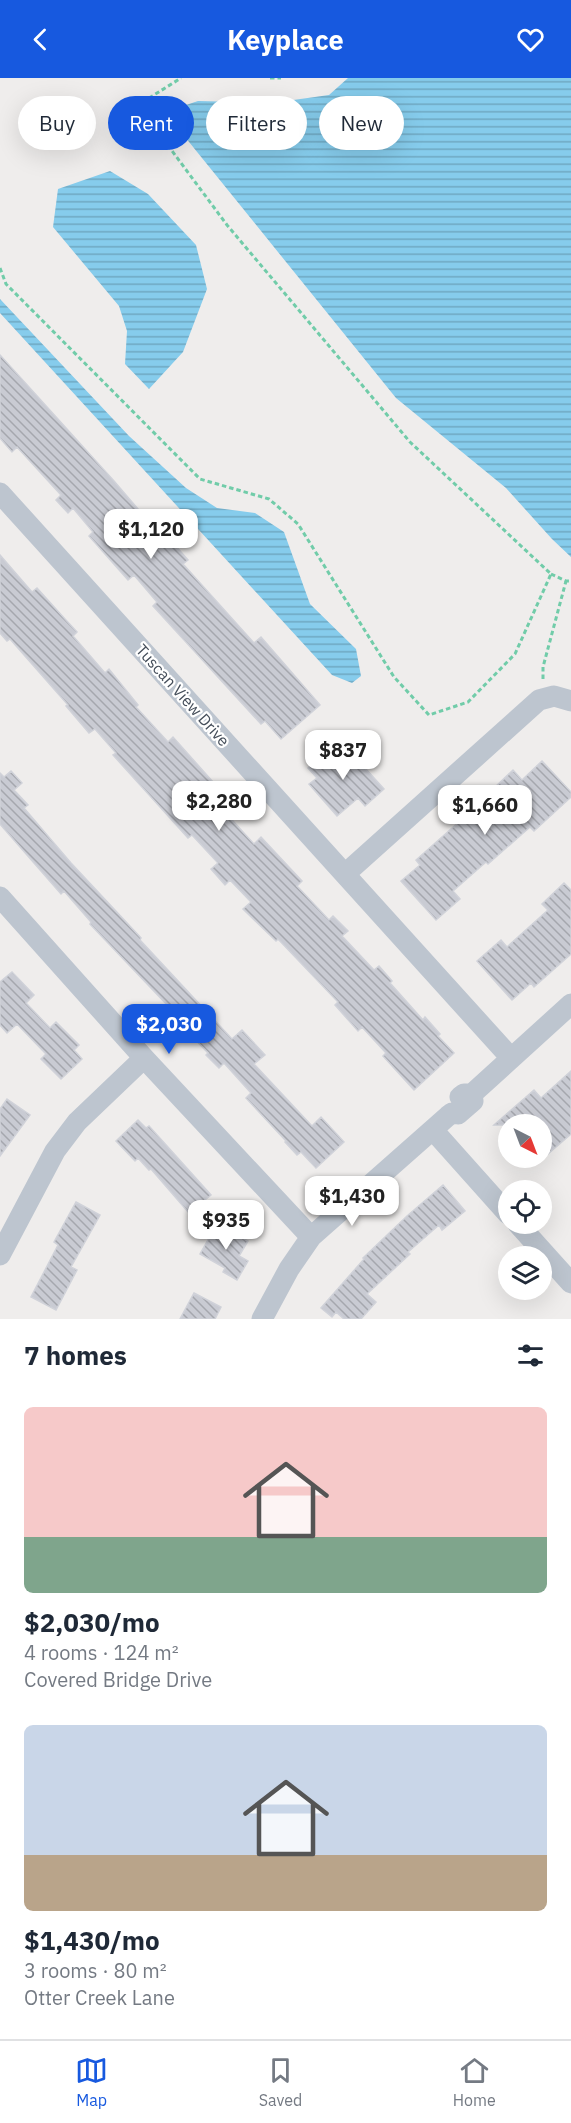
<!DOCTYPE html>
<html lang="en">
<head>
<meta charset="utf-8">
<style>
  :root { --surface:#fff; --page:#f6f6f7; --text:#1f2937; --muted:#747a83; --line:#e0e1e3; --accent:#1759df }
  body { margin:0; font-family:"IBM Plex Sans",sans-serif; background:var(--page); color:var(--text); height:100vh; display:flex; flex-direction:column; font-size:22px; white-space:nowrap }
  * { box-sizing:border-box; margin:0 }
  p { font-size:20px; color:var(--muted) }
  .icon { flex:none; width:33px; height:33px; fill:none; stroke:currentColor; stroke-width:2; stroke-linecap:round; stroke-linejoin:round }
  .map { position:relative; height:1241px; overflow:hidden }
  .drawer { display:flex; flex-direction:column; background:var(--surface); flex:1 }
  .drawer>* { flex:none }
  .guide { position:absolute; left:18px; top:18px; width:536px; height:54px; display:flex; gap:12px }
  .needle { width:39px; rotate:138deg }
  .controls { position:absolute; left:498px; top:1036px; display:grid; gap:12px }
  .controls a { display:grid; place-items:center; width:54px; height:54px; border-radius:50%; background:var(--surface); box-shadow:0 6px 24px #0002; font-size:30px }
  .price { position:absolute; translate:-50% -51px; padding:0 14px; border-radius:12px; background:#fff; color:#222; font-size:20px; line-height:39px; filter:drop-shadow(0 2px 3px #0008) }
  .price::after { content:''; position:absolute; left:50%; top:36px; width:18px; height:14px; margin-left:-9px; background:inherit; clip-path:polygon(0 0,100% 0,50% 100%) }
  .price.active { background:var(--accent); color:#fff }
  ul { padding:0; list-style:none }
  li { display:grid; align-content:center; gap:12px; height:318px; padding:0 24px }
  li span { display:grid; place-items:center; height:186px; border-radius:9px; color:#555 }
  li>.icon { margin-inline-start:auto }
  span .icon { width:108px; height:108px; fill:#fffc; stroke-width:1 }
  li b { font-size:26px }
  h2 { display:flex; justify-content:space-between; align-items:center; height:72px; padding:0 24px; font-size:26px }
  .pill { padding:0 21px; border-radius:27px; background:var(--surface); box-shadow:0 6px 24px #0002; font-size:21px; line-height:54px }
  .pill.active { background:var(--accent); color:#fff }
  header { display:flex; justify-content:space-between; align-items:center; height:78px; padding:0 24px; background:var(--accent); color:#fff; font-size:27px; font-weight:700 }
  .tabs { display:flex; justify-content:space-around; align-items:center; height:84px; border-top:2px solid var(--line); background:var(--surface); font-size:16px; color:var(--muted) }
  .tabs a { display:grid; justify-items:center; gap:3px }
  .tabs .active { color:var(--accent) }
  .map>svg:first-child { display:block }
  .water { fill:url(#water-rules) }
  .building { fill:url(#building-back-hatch); stroke:#d0d2d9; stroke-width:1.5 }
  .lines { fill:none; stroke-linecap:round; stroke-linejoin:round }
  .path { stroke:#71cca9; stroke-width:3; stroke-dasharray:4.5 3; stroke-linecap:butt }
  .minor { stroke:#bdc5cf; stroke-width:21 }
  .labels { text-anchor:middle; stroke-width:4.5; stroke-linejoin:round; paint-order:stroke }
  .street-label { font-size:16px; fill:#454e5a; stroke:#fff }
</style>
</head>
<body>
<header><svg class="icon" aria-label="back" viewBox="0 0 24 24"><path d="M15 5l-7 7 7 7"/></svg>Keyplace<svg class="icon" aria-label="heart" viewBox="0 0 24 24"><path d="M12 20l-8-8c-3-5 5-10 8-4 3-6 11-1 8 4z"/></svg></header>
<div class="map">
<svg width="571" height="1241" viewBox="0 0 571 1241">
  <defs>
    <pattern id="water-rules" width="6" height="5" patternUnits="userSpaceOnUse" patternTransform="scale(1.5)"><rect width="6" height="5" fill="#86ccec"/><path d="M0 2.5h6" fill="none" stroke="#6fa8c2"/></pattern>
    <pattern id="building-back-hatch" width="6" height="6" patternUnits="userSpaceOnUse" patternTransform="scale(1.5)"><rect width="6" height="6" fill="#c9cbd3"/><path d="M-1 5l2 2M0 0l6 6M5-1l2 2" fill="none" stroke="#a5a7ae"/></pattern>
  </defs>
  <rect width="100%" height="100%" fill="#efedec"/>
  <path class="water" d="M 348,0 L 571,0 L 571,479 L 552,461 L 506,410 L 396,320 L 185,59 L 174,31 L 198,23 L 272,25 L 329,17 Z
    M 110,93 L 148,116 L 196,167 L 207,211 L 183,274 L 149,311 L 125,286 L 127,253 L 119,228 L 53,149 L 58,111 Z
    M 0,221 L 129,358 L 186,410 L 217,430 L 255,435 L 284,454 L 310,526 L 356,571 L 361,598 L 352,605 L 332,597 L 0,235 Z"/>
  <path class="building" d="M 0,277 L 114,403 L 156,452 L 159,449 L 188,482 L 183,486 L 254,565 L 261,559 L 320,627 L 281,661 L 265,643 L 261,646 L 153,528 L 157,524 L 134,497 L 128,502 L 89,458 L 93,454 L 73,430 L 68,435 L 56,422 L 61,417 L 17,369 L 12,374 L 0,360 Z
    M 0,477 L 32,514 L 37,510 L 65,541 L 77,554 L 73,558 L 105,595 L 109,591 L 138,627 L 136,629 L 168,664 L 173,659 L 213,704 L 211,706 L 228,726 L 222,731 L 254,766 L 261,759 L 302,803 L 297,808 L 329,842 L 333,838 L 348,853 L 342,858 L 374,892 L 379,888 L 392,903 L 390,905 L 423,942 L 425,939 L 440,956 L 438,958 L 454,975 L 414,1012 L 383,978 L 386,975 L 362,949 L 358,953 L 335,927 L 338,924 L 278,861 L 276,863 L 243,831 L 251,824 L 230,802 L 225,807 L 211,791 L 218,785 L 192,757 L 188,760 L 113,677 L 116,675 L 95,651 L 89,655 L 66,628 L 68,627 L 10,561 L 7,563 L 0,555 Z
    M 346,669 L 384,711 L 365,728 L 358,720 L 337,738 L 309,706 L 317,700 L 308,690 L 323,676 L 330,683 Z
    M 542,683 L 571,714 L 571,719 L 534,753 L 530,749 L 488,786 L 486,784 L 453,813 L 460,821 L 436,842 L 401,803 L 420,787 L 416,782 L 496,711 L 494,710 L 513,692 L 522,702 Z
    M 11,693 L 22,705 L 14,712 L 28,727 L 24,730 L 71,785 L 141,860 L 140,862 L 232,961 L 242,952 L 265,977 L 254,986 L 312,1048 L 321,1039 L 344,1064 L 316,1090 L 301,1074 L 297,1077 L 285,1064 L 286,1063 L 246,1020 L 251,1015 L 224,985 L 219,990 L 206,977 L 208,975 L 167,932 L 170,930 L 90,846 L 91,844 L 64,813 L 61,816 L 0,746 L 0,695 L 4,699 Z
    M 564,805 L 571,812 L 571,876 L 534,909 L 531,905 L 512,922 L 477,883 L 501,862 L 507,869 L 548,832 L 542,826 Z
    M 12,894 L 34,917 L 26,925 L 50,950 L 56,944 L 79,967 L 74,972 L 82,981 L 61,1001 L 41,981 L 46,976 L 17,946 L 7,955 L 0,947 L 0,904 Z
    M 571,993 L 571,1056 L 542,1081 L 542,1047 L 494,1047 L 534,1012 L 541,1020 Z
    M 7,1021 L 30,1037 L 0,1078 L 0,1031 Z
    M 138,1042 L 146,1050 L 149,1048 L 211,1117 L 189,1135 L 151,1091 L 149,1092 L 138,1080 L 135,1083 L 116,1063 Z
    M 443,1107 L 465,1133 L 442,1152 L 439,1147 L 408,1174 L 410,1176 L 367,1216 L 376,1224 L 361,1241 L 344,1241 L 336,1234 L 332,1239 L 321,1230 L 364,1181 L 363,1180 L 407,1138 Z
    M 76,1124 L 100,1137 L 71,1189 L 77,1192 L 56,1232 L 31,1219 L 58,1167 L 54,1164 Z
    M 217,1146 L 248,1163 L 239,1178 L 248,1183 L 237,1202 L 223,1194 L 225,1190 L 200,1176 Z
    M 194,1215 L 221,1229 L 215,1241 L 180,1241 Z"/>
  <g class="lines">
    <path class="path" d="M 270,0 L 281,0
      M 0,190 L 6,206 L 200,401 L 269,421 L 298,446 L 394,599 L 429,637 L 468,624 L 515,576 L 551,496 L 410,364 L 227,147 L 138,27 L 181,0
      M 551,496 L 566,503 L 571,503
      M 543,601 L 543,589 L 566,503"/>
    <path class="minor" d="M 0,415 L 511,980
      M 345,796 L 539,622 L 554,618 L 571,623
      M 0,819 L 144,980 L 311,1159
      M 460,1019 L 464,1016 L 472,1016 L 571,926
      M 433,1052 L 508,1136
      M 518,1146 L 571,1205
      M 0,1177 L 55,1073 L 77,1044 L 144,980
      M 262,1241 L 289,1191 L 311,1159 L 448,1038 L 452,1035 L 458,1036 L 473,1023 L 472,1016"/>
  </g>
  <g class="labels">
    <g class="street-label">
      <text transform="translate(183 617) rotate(48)" y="6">Tuscan View Drive</text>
    </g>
  </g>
</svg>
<div class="controls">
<a><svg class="needle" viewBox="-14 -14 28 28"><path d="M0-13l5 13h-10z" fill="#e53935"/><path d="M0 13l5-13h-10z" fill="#747a83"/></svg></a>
<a><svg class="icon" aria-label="locate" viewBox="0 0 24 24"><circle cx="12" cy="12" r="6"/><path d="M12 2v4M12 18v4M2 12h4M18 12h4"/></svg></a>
<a><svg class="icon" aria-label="layers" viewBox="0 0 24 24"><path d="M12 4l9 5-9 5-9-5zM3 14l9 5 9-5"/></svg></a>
</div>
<b class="price" style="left:151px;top:482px">$1,120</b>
<b class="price" style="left:343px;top:703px">$837</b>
<b class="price" style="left:219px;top:754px">$2,280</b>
<b class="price" style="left:485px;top:758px">$1,660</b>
<b class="price active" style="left:169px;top:977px">$2,030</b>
<b class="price" style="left:352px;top:1149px">$1,430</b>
<b class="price" style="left:226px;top:1173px">$935</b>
<div class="guide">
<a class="pill">Buy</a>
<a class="pill active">Rent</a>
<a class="pill">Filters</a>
<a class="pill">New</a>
</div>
</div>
<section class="drawer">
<h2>7 homes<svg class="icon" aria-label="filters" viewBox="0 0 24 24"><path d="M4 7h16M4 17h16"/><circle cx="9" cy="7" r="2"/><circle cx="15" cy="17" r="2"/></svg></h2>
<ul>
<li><span style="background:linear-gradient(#f6c9c9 70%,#7fa58c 0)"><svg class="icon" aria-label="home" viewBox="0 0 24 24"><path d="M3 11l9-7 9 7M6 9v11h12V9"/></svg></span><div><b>$2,030/mo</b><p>4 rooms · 124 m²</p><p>Covered Bridge Drive</p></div></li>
<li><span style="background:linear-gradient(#c9d6e8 70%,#b9a48a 0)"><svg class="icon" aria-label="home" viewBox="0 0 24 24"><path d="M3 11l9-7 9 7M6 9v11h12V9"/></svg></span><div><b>$1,430/mo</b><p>3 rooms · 80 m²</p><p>Otter Creek Lane</p></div></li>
</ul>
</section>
<nav class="tabs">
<a class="active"><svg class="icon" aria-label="map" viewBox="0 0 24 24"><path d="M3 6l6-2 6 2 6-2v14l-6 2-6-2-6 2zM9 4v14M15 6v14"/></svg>Map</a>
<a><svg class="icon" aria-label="saved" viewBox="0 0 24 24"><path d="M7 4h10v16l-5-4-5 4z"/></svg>Saved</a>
<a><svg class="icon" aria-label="home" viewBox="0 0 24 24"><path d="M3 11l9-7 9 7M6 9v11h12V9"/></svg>Home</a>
</nav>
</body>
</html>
